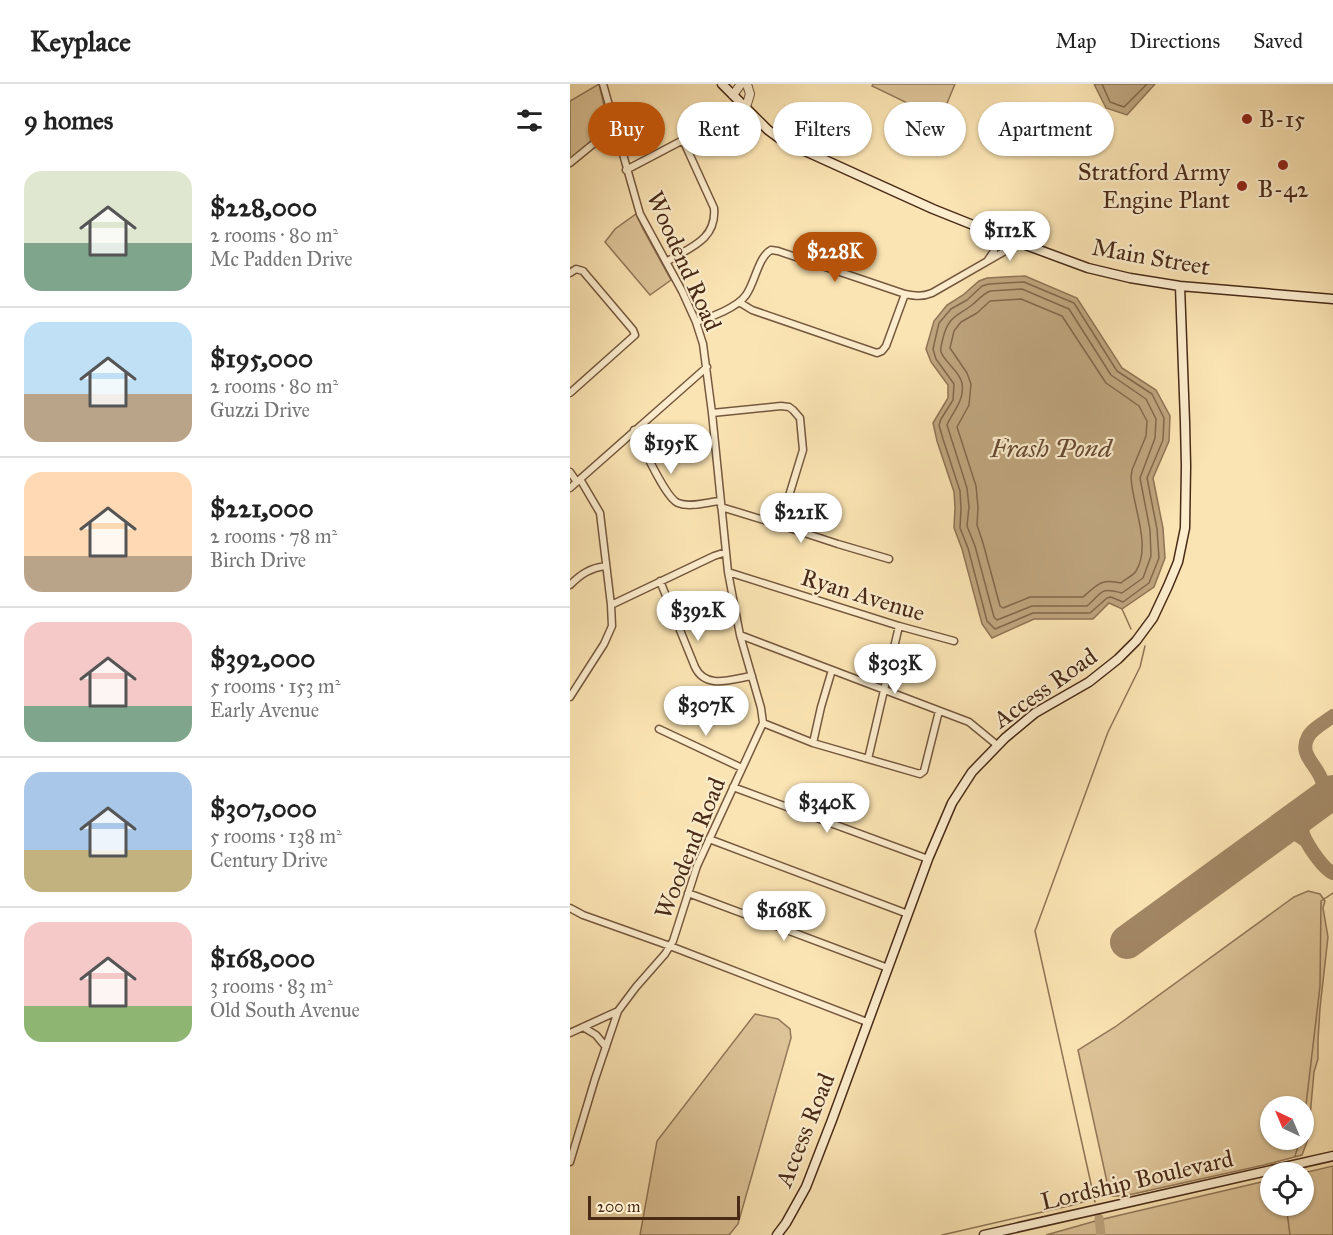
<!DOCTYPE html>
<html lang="en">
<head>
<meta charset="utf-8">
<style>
  :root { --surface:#fff; --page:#f2f2f2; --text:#222; --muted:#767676; --line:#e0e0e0; --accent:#b45309 }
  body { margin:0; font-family:"IM FELL Great Primer",serif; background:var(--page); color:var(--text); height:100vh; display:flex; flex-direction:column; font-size:22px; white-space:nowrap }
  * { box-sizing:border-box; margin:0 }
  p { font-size:20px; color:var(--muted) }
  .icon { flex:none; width:33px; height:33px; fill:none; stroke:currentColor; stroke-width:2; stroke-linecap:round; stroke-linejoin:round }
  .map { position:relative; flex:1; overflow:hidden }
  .drawer { display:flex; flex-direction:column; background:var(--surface); width:570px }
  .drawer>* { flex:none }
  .guide { position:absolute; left:18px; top:18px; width:570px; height:54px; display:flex; gap:12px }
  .needle { width:39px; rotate:316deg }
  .controls { position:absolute; left:690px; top:1012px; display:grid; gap:12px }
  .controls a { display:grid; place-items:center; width:54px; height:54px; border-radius:50%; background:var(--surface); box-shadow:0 2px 4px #0004; font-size:30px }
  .scale { position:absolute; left:18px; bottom:15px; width:152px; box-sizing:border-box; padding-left:6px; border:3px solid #482a17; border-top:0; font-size:16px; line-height:21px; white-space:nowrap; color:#482a17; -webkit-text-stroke:4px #fcedce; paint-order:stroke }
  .price { position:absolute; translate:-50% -51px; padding:0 14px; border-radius:21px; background:#fff; color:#222; font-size:20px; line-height:39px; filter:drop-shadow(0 2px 3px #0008) }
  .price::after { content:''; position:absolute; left:50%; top:36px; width:18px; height:14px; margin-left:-9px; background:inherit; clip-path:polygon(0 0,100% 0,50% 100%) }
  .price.active { background:var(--accent); color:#fff }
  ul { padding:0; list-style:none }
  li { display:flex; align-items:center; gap:18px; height:150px; padding:0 24px }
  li+li { border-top:2px solid var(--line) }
  li span { display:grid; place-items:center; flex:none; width:168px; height:120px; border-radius:18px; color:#555 }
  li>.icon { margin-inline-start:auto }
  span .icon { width:72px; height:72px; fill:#fffc; stroke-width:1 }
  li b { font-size:26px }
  h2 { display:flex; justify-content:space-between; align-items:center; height:72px; padding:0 24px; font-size:26px }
  .pill { padding:0 21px; border-radius:27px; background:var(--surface); box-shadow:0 2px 4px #0004; font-size:21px; line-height:54px }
  .pill.active { background:var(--accent); color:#fff }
  header { display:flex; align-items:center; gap:36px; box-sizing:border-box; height:84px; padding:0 30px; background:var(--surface); border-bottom:2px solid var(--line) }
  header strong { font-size:28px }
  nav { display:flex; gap:33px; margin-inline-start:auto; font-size:21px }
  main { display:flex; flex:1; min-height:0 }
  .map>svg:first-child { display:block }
  .green { fill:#ddc498; stroke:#927758; stroke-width:1.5; fill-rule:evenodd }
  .water { fill:#bea57e; stroke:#8f7455; stroke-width:1.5 }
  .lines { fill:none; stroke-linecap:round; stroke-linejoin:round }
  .shore { stroke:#83684a; stroke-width:1.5 }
  .stream { stroke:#8f7455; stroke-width:1.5 }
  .river { stroke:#bea57e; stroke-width:9 }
  .taxiway { stroke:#a28765; stroke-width:14 }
  .runway { stroke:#a28765; stroke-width:34 }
  .minor-casing { stroke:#75583e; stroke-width:9 }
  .tertiary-casing { stroke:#75583e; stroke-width:10 }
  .secondary-casing { stroke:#482a17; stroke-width:11 }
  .minor { stroke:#fcedce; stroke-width:6 }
  .tertiary { stroke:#fcedce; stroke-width:8 }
  .secondary { stroke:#fcedce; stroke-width:8 }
  .poi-dot { fill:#8f2418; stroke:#fcedce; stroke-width:2 }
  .labels { text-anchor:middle; stroke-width:4.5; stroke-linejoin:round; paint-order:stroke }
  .poi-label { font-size:24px; fill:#482a17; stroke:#fcedce; text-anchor:start }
  .street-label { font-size:24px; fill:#482a17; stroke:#fcedce }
  .water-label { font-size:26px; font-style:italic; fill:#664931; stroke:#fcedce }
</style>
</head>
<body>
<header>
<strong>Keyplace</strong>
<nav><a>Map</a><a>Directions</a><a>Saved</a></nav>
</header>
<main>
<section class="drawer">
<h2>9 homes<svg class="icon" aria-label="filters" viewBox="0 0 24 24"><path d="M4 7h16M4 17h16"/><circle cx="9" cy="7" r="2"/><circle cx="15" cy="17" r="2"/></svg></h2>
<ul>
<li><span style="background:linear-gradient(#dfe7d0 60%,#7fa58c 0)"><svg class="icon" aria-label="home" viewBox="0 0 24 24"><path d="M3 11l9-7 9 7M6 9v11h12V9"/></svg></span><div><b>$228,000</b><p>2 rooms · 80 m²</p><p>Mc Padden Drive</p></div></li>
<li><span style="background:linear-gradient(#bfe0f5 60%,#b9a48a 0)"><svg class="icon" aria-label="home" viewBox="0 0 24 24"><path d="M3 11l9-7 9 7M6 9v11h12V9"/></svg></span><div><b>$195,000</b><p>2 rooms · 80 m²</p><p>Guzzi Drive</p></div></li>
<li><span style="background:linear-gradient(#ffd9b3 70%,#b9a48a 0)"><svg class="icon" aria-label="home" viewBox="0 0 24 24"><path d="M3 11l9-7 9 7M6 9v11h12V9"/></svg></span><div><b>$221,000</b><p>2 rooms · 78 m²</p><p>Birch Drive</p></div></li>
<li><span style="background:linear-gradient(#f6c9c9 70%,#7fa58c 0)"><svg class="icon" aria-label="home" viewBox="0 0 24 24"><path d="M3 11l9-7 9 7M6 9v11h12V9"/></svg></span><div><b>$392,000</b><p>5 rooms · 153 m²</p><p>Early Avenue</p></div></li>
<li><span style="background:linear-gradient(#a9c7e8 65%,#c2b280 0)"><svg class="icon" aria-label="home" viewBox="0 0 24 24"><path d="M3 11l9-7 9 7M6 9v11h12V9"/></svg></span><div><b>$307,000</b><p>5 rooms · 138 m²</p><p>Century Drive</p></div></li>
<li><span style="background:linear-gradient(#f6c9c9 70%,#8fb573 0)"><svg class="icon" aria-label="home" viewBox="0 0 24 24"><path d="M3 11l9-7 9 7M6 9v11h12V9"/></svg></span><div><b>$168,000</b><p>3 rooms · 83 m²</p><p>Old South Avenue</p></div></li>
</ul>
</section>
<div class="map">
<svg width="763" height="1151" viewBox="0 0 763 1151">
  <rect width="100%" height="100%" fill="#fbe4b3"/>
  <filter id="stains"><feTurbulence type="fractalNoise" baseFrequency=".00333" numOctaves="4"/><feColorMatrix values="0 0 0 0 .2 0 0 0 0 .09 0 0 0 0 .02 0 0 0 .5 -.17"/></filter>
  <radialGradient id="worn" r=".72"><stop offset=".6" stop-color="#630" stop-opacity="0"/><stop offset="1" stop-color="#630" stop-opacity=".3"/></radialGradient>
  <path class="green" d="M 29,0 L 39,42 L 0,75 L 0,17 Z
    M 303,0 L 385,0 L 373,29 L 364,32 L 302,2 Z
    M 66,130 L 73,145 L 101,196 L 80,211 L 35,158 L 45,145 Z
    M 738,807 L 750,810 L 755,817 L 753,824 L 758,853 L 750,924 L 748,956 L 748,975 L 744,988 L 738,1055 L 732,1071 L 694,1081 L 554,1112 L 542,1112 L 537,1098 L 508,966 L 545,943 L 724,813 ZM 700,1023 L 734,1023 L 734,1056 L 700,1056 Z
    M 185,930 L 208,935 L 220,945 L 221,954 L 168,1140 L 159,1151 L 70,1151 L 87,1057 Z
    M 763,1082 L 763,1151 L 476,1151 L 529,1136 L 700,1096 L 700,1122 L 734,1122 L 733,1089 Z"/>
  <path class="water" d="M 524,0 L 585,0 L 557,31 L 536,24 Z
    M 455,192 L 507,214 L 552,284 L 586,306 L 600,332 L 599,357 L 583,394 L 593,444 L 595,474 L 584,503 L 552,525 L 539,519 L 523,535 L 464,535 L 422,554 L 412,540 L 392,465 L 384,444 L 385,424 L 384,408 L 367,357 L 363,339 L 378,314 L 378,301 L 361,278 L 356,265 L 364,237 L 377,221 L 393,211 L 409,197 L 417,194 Z"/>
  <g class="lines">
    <path class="shore" d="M 532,0 L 540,18 L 554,23 L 577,0
      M 454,198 L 504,219 L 547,287 L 582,310 L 594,334 L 593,356 L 577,394 L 587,445 L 589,474 L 579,499 L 553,518 L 541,513 L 537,514 L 520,529 L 463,529 L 425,545 L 417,537 L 398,464 L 390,444 L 391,424 L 390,407 L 373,355 L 369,341 L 371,335 L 383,316 L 384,300 L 366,275 L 363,265 L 369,239 L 381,225 L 397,216 L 412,202 L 419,200 Z
      M 452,205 L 499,225 L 541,291 L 576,315 L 586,335 L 585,354 L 570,394 L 580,446 L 581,472 L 573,494 L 552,509 C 528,503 534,508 517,522 L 462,522 L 427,536 L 424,533 L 405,462 L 397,442 L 399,423 L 397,404 L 377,341 C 383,327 395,316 392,299 C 389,286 375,279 371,268 C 370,263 372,259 373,254 C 378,233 386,233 402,221 C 408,216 413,210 420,207 Z
      M 451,215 L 492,232 L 536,299 L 569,322 L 577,337 L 576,352 L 562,386 L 561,393 C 562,421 582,461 566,487 C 563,492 555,495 551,499 C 531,494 527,501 513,513 L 460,513 L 433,524 L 430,522 L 413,459 L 407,441 L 408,423 L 406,402 L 387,343 L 399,321 L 401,300 L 397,289 L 380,264 L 384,247 L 391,238 L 407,229 L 420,217 Z"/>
    <path class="stream" d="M 552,525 L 561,545
      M 734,1038 L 750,902 L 751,817 L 763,809
      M 725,1072 L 730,1056
      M 525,1118 L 465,847 L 538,648 L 570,583 L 575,562
      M 719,1122 L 717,1128 L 720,1151
      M 372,1151 L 503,1121 L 522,1115"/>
    <path class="river" d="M 529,1134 L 531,1151"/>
    <path class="taxiway" d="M 751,717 C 763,686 725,677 738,653 C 742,645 755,638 763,632
      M 739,726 C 735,732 732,737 732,744 C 732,755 753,785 763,789
      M 705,750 L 723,748 L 735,756"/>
    <path class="runway" d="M 557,858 L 763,708"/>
    <defs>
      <path id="minor" d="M 0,79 L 44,43
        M 56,86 L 176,23
        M 418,176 L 424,167 L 423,149
        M 96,178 C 119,164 147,156 144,124 L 113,56
        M 0,189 L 6,185 L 13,187 L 63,246 L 65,251 L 0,309
        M 169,218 L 182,226 L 307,269 L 312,267 L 316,262 L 335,210
        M 126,238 C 140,234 168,223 176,211 C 185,199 188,173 201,166 L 208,167 L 335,210 C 345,212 352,213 362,209 L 449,159
        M 142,329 L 211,322 L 219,323 L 223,326 L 230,334 L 233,366 L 210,441
        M 64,346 C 72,360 95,414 108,419 C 120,424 138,418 150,417
        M 0,388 L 7,398
        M 0,404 L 137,283
        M 151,423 L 210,441 L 268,460 L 319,475
        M 158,488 L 329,542 L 384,557
        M 90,497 L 125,583 C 136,606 161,595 182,592
        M 0,501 C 11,490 20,484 36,482
        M 41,521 L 144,472 L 156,468
        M 170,551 L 399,638 L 427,661
        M 0,613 L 34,560 L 42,542 L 41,521 L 30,429 L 10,395
        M 193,639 L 243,659 L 350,690 L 354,687 L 369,627
        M 89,645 L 172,684
        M 243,659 L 251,623 L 262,586
        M 298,675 L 329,542
        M 163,703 L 358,775
        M 139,755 L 338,830
        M 118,809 L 318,884
        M 0,824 L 13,831 L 100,862 L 297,938
        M 13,943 L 26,951 L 36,963
        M 0,949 L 48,927
        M 0,1078 L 25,995 L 48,927 L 66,903 L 95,870 L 103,857 L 127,782 L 193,639 L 191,624 L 170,551 L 158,488 L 142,329 L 133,260 L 126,238 L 112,207 L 70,130 L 33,0"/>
      <path id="tertiary" d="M 163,11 L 171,0
        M 176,23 L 180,10 L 177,0"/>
      <path id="secondary" d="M 152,0 L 198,46 L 213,57 L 363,125 L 423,149 L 518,184 L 560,194 L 610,202 L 763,215
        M 207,1151 L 216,1139 L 236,1103 L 262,1036 L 358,775 L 382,719 L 402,688 L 435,654 L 465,629 L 519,598 L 548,575 L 566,557 L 583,534 L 598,502 L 608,478 L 615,444 L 616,382 L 615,338 L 610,202
        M 414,1151 L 763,1072"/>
    </defs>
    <use href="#minor" class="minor-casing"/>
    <use href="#tertiary" class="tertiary-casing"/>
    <use href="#secondary" class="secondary-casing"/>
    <use href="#minor" class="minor"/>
    <use href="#tertiary" class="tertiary"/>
    <use href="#secondary" class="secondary"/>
  </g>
  <g class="poi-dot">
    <circle cx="677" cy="35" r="6"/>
    <circle cx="713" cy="81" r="6"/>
    <circle cx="672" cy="102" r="6"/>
  </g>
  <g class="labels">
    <g class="poi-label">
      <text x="689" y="43">B-15</text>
      <text x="660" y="96" text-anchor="end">Stratford Army<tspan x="660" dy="28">Engine Plant</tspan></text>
      <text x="713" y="113" text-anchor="middle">B-42</text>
    </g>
    <g class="street-label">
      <text transform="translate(581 173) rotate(10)" y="8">Main Street</text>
      <text transform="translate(114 177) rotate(66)" y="8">Woodend Road</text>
      <text transform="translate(293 511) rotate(17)" y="8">Ryan Avenue</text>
      <text transform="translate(475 604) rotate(-35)" y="8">Access Road</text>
      <text transform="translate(120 764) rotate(-68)" y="8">Woodend Road</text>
      <text transform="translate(235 1046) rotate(-68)" y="8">Access Road</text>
      <text transform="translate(567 1096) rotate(-13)" y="8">Lordship Boulevard</text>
    </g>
    <g class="water-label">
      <text x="481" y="373">Frash Pond</text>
    </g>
  </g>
  <rect width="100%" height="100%" filter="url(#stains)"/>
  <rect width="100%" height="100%" fill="url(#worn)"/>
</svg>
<div class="controls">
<a><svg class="needle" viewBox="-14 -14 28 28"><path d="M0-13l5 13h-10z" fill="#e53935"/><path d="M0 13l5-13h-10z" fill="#767676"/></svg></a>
<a><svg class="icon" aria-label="locate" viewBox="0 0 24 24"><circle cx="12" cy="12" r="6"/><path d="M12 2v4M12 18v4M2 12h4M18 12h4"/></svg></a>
</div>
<div class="scale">200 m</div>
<b class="price" style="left:440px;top:178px">$112K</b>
<b class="price active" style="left:265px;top:199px">$228K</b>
<b class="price" style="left:101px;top:391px">$195K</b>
<b class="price" style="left:231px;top:460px">$221K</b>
<b class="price" style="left:128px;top:558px">$392K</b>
<b class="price" style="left:325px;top:611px">$303K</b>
<b class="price" style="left:136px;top:653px">$307K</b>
<b class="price" style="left:257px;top:750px">$340K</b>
<b class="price" style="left:214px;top:858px">$168K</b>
<div class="guide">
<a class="pill active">Buy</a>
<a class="pill">Rent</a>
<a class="pill">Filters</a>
<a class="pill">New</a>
<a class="pill">Apartment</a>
</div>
</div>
</main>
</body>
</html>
